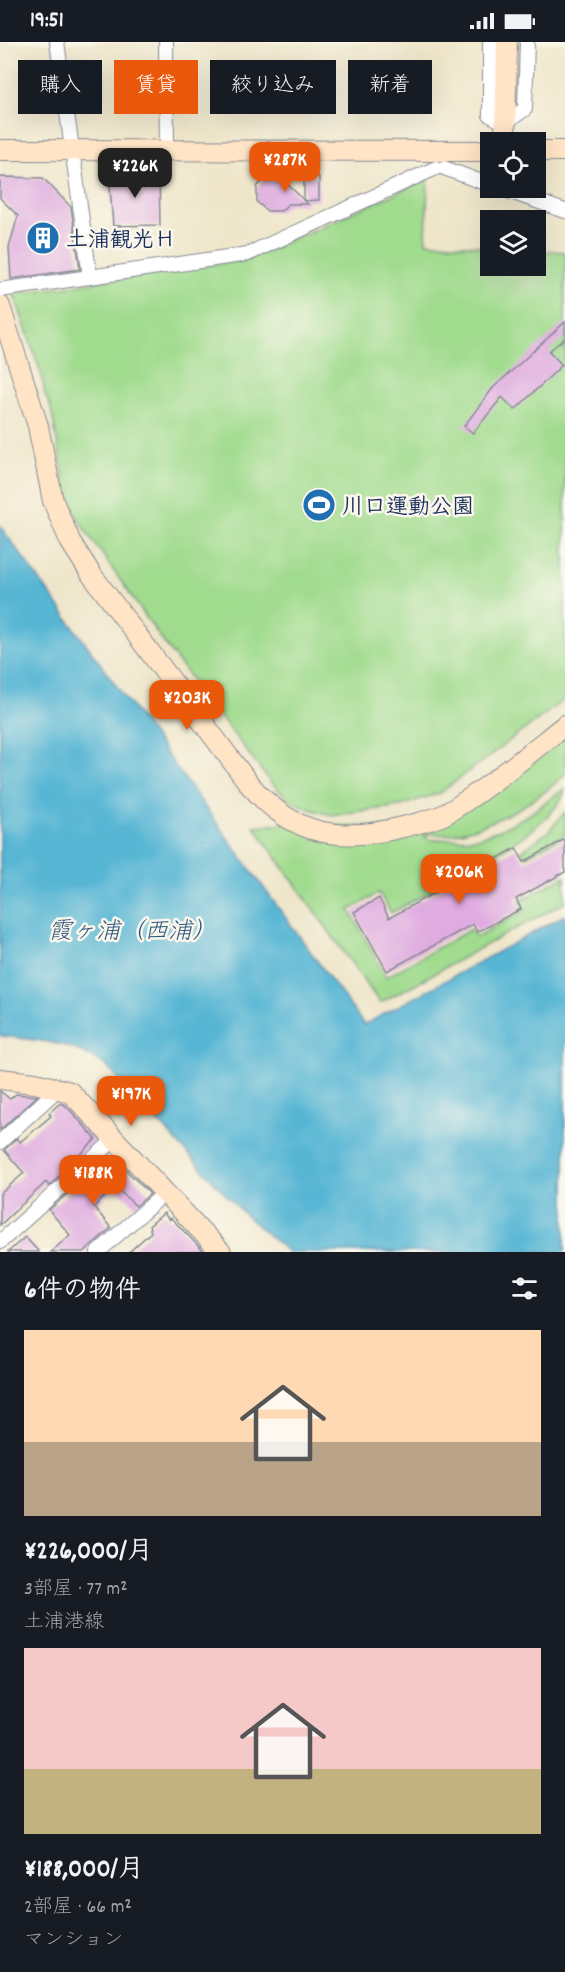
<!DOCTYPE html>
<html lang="ja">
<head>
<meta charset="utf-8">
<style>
  :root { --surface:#171b24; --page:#242831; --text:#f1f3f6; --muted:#9ea1a6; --accent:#ea580c }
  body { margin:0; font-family:Dekko,"Klee One",sans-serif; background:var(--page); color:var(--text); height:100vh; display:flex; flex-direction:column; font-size:22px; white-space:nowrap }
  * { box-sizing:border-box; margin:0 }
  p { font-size:20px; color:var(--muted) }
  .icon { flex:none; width:33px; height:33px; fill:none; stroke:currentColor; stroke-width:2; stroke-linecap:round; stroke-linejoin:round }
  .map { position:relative; height:1210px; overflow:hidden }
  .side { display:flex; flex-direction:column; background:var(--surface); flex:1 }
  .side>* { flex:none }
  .hud { position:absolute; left:18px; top:18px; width:530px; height:54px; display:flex; gap:12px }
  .fabs { position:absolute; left:480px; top:90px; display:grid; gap:12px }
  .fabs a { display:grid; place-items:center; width:66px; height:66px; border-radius:0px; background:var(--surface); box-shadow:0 6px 24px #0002; font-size:30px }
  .price { position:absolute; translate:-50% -51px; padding:0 14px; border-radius:12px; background:var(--accent); color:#fff; font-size:20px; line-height:39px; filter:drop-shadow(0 2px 3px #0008) }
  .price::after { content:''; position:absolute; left:50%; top:36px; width:18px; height:14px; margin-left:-9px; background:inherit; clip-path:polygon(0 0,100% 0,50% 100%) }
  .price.on { background:#222; color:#fff }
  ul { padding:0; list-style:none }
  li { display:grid; align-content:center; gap:12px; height:318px; padding:0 24px }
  li span { display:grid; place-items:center; height:186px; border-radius:0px; color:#555 }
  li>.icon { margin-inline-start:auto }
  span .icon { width:108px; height:108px; fill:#fffc; stroke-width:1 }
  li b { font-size:26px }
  h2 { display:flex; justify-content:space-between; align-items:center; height:72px; padding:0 24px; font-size:26px }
  .pill { padding:0 21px; border-radius:0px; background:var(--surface); box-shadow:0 6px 24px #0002; font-size:21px; line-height:54px }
  .pill.on { background:var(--accent); color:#fff }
  .status { display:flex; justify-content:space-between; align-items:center; height:42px; padding:0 30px; background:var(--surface); direction:ltr }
  .status svg { height:16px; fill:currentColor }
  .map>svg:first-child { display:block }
  .green { fill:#a0db8e; stroke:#5e8576; stroke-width:1.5 }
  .water { fill:#56b6d4; stroke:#387299; stroke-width:1.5 }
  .building { fill:#dfabe0 }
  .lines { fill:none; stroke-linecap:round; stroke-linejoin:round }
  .street-casing { stroke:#858a94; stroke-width:16 }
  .secondary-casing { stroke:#858a94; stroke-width:22 }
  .street { stroke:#fff; stroke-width:14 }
  .secondary { stroke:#ffe4c6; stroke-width:20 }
  .labels { text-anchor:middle; stroke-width:5; stroke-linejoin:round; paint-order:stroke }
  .poi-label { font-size:22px; font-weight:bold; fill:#1b2f5e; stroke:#fbf7ec; text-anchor:start }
  .water-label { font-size:24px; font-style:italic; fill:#2d5881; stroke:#fbf7ec }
</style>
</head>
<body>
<div class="status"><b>19:51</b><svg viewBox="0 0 49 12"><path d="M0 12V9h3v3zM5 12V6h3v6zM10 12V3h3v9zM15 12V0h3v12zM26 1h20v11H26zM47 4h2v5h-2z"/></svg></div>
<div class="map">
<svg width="565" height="1210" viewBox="0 0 565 1210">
  <rect width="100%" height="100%" fill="#fbf7ec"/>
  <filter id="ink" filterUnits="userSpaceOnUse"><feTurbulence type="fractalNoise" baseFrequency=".0167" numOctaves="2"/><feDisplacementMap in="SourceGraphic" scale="12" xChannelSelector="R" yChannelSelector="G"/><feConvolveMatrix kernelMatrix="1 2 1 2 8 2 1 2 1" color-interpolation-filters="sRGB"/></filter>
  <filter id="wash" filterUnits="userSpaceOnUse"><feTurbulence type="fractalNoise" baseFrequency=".008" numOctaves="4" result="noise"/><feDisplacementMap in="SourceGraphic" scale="24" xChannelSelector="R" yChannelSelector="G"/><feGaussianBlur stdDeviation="1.35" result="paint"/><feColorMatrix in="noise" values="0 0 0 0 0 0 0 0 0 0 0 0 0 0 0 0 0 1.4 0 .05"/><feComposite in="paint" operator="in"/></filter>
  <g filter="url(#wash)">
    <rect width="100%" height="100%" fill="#efe6ca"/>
    <path class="green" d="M 428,137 L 426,200 L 490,205 L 490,224 L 536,224 L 536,208 L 565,210 L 565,657 L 440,751 L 400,764 L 331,773 L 309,767 L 288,757 L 271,741 L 164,601 L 79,479 L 66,448 L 51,366 L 45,353 L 42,334 L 14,252 L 248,217 Z
      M 565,690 L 565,732 C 538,759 490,786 451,792 C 442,793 432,791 423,793 L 431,798 L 477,796 L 502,787 L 530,772 L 565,746 C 562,786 426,851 391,871 L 379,851 L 350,868 L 386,935 L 471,887 L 476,895 L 525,868 L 520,859 L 565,834 L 565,860 L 380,961 L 254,784 L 284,781 L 416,787 Z
      M 565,770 L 565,793 L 525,815 L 522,809 L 549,789 Z"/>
    <path class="water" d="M 0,484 L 364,983 L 565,873 L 565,1210 L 288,1210 L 245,1173 L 105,1023 C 72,1000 39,998 0,994 Z"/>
    <g id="blocks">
      <path class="building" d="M 159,130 L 160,183 L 113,184 L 109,131 Z
        M 0,135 L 43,136 L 71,165 L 80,227 L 11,237 L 9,205 L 18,174 L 0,156 Z
        M 266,135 L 280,135 L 304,158 L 304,135 L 319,135 L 319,158 L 304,159 L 308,162 L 288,162 L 281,169 L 267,169 L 257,160 L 257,145 Z
        M 565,280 L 565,296 L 549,309 L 562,323 L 515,368 L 502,355 L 473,391 L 464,384 L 493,346 Z
        M 565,797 L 565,830 L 516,857 L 521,867 L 477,890 L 473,882 L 387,929 L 354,870 L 379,856 L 389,876 L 516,806 L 524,820 Z
        M 0,1049 L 10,1057 L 16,1052 L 37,1054 L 0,1088 Z
        M 59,1062 L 63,1062 L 68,1066 L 96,1097 L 49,1144 L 46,1140 L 0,1183 L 0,1152 L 24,1131 L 4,1108 L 17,1096 L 20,1100 L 51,1074 L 49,1071 Z
        M 108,1116 L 118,1128 L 122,1124 L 150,1152 L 136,1164 L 115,1145 L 94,1165 L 111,1186 L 84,1210 L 51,1210 L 70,1193 L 49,1168 Z
        M 164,1171 L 169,1178 L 171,1176 L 204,1210 L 129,1210 L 151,1190 L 149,1184 Z
        M 25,1195 L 39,1210 L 8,1210 Z"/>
    </g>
  </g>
  <g filter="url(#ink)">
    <use href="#blocks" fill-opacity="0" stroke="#858a94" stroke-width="1.5"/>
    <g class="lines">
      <defs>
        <path id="street" d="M 57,0 L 90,235
          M 166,0 L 167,109
          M 490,0 L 490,73 L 505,81 L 525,67 L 527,0
          M 444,126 L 490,143
          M 499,146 L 565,169
          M 0,248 L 248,212 L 436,126
          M 0,1100 L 60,1045
          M 0,1200 L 116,1096
          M 98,1210 L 166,1150"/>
        <path id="secondary" d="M 505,100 L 507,0
          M 0,108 L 490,109
          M 536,109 L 565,109
          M 0,264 L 38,384 L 53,459 L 70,499 L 91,532 L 250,743 C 294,794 339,801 403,785 C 417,781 435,778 447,771 C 488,746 527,713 565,683
          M 0,1037 L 35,1041 L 70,1050 L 221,1210"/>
      </defs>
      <use href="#street" class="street-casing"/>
      <use href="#secondary" class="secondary-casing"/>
      <use href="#street" class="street"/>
      <use href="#secondary" class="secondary"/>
    </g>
  </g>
  <defs>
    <symbol id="building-disc" viewBox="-11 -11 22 22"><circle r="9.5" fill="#1f6fb2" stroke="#fbf7ec"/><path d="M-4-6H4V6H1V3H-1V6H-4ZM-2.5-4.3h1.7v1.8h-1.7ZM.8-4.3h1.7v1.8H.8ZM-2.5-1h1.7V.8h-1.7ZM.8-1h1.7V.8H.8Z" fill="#fff"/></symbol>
    <symbol id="stadium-disc" viewBox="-11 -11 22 22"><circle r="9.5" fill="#1f6fb2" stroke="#fbf7ec"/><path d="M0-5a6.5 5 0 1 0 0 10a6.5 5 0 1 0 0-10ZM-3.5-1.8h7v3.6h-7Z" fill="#fff"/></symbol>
  </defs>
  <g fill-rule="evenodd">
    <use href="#building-disc" x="24" y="177" width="38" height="38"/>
    <use href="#stadium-disc" x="300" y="444" width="38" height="38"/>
  </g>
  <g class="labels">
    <g class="poi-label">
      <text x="66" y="204">土浦観光Ｈ</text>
      <text x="342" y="471">川口運動公園</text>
    </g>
    <g class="water-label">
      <text x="132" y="896">霞ヶ浦（西浦）</text>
    </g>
  </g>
</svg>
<div class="fabs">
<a><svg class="icon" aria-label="locate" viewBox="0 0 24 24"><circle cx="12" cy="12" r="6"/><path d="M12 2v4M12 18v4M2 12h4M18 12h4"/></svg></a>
<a><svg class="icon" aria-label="layers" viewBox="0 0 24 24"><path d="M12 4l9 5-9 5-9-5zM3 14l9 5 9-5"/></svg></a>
</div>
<b class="price" style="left:285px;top:151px">¥287K</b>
<b class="price on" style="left:135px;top:157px">¥226K</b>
<b class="price" style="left:187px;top:689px">¥203K</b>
<b class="price" style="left:459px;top:863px">¥206K</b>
<b class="price" style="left:131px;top:1085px">¥197K</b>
<b class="price" style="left:93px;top:1164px">¥188K</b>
<div class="hud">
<a class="pill">購入</a>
<a class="pill on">賃貸</a>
<a class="pill">絞り込み</a>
<a class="pill">新着</a>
</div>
</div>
<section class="side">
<h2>6件の物件<svg class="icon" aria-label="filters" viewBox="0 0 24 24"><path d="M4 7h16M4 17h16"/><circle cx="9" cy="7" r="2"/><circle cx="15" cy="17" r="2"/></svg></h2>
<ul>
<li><span style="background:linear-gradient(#ffd9b3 60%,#b9a48a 0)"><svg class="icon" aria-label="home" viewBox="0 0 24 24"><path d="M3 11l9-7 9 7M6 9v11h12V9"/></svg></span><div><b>¥226,000/月</b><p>3部屋 · 77 m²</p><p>土浦港線</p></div></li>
<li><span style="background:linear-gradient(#f6c9c9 65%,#c2b280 0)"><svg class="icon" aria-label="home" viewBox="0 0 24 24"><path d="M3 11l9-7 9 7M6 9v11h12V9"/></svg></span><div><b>¥188,000/月</b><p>2部屋 · 66 m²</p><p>マンション</p></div></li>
</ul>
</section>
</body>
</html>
